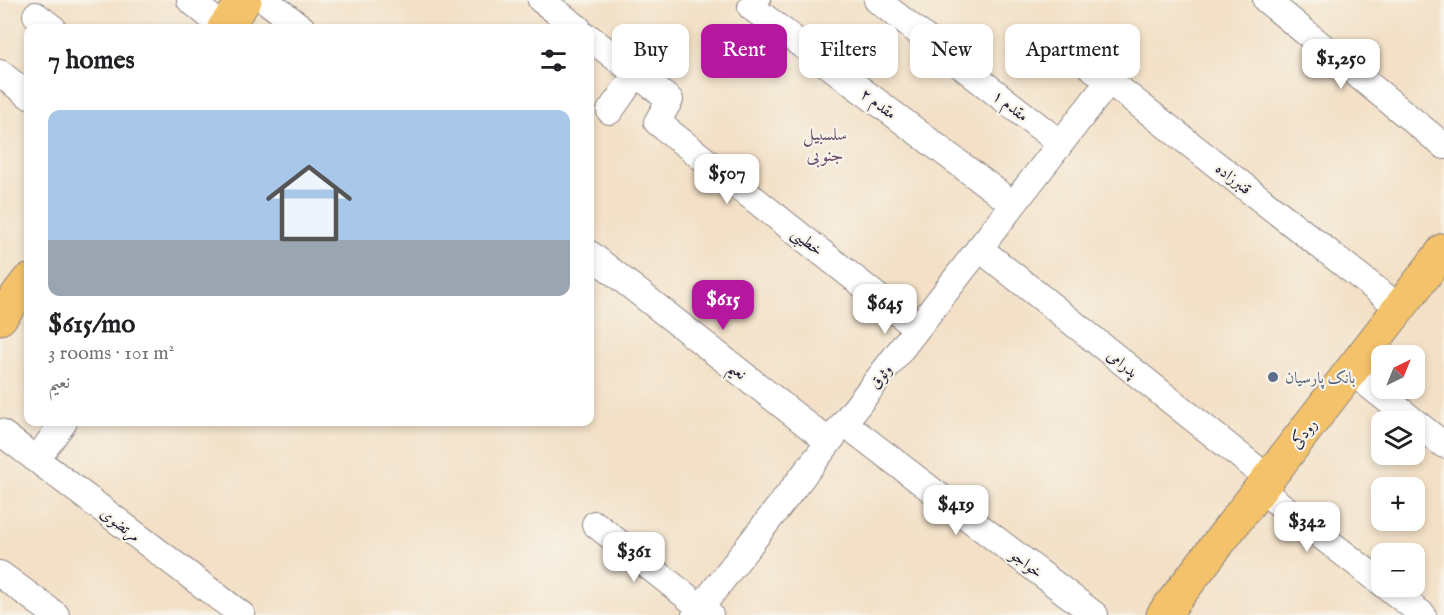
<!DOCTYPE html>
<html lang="en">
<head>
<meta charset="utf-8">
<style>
  :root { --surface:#fff; --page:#f2f2f2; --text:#202124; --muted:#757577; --line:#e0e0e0; --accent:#b5179e }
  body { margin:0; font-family:"IM FELL English",Amiri,serif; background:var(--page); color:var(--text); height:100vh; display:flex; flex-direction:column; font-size:22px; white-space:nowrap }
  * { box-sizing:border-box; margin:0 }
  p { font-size:20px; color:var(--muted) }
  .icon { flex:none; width:33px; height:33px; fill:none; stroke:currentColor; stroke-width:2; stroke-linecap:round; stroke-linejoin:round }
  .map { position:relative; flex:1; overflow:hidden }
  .sheet { position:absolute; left:24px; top:24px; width:570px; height:402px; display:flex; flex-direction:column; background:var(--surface); border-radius:12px; box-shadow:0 3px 9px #0003 }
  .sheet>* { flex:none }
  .banner { position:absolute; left:612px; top:24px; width:570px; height:54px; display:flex; gap:12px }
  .needle { width:39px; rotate:43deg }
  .fabs { position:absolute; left:1371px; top:345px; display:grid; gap:12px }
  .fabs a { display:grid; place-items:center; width:54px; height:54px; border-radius:12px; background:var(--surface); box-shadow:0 3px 9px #0003; font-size:30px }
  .price { position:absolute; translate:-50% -51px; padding:0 14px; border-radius:12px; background:#fff; color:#222; font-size:20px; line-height:39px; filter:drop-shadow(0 2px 3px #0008) }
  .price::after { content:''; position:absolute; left:50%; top:36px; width:18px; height:14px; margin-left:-9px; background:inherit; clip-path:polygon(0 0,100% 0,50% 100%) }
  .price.active { background:var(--accent); color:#fff }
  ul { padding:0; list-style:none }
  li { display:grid; align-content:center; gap:12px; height:318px; padding:0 24px }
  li+li { border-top:2px solid var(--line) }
  li span { display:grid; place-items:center; height:186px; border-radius:12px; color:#555 }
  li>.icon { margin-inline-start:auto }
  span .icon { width:108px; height:108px; fill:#fffc; stroke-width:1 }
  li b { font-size:26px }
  h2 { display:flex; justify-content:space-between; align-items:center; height:72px; padding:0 24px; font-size:26px }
  .tag { padding:0 21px; border-radius:12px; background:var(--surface); box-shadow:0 3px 9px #0003; font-size:21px; line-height:54px }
  .tag.active { background:var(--accent); color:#fff }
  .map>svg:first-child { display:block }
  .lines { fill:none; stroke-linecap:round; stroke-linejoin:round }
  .minor-casing { stroke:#8a8180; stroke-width:28 }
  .major-casing { stroke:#8a8180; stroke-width:35 }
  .minor { stroke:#fff; stroke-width:26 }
  .major { stroke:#f3c26a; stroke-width:33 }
  .service-dot { fill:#5c6f8a; stroke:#f7f3e8; stroke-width:2 }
  .labels { text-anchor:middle; stroke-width:4.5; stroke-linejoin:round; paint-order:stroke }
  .street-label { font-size:16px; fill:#22223b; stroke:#f7f3e8 }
  .service-label { font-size:16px; fill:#4e5e75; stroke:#f7f3e8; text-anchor:start }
  .neighbourhood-label { font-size:18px; fill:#694c6a; stroke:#f7f3e8 }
</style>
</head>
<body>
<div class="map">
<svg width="1444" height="615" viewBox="0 0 1444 615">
  <rect width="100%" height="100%" fill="#f7f3e8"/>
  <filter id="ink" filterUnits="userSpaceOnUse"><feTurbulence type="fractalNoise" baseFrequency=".0167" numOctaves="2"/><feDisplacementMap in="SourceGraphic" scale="12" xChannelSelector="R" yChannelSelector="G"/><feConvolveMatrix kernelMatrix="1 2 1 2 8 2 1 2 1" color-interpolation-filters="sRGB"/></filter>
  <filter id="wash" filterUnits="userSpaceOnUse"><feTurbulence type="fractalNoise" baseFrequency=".008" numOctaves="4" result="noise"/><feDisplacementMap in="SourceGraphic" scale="24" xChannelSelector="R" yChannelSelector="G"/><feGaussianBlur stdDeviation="1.35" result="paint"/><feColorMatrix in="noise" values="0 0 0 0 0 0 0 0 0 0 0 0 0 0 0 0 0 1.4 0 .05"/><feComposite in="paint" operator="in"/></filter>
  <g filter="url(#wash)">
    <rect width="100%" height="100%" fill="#f3e0c6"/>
  </g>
  <g filter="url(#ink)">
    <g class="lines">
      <defs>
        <path id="minor" d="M 190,0 L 224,28
          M 265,0 L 302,28
          M 541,0 L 578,28
          M 757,0 L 751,7 L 1013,204
          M 877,0 L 1060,143
          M 1266,0 L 1444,146
          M 36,15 L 53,28
          M 590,38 L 670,100 L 657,122 L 917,328
          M 1068,49 L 1400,308
          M 0,73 L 28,95
          M 610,111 L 636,74
          M 979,248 L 1268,478
          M 590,254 L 829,442
          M 1351,371 L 1444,445
          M 844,423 L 1095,615
          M 0,432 L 242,615
          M 36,460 L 64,422
          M 1260,489 L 1382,583
          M 595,524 L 710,615
          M 0,574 L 56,615
          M 1386,586 L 1423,615
          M 695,615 L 1109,81"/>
        <path id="major" d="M 224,28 L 245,0
          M 0,318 L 28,281
          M 1163,615 L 1444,250"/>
      </defs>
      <use href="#minor" class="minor-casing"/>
      <use href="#major" class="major-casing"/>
      <use href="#minor" class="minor"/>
      <use href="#major" class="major"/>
    </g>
  </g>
  <circle class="service-dot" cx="1273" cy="377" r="6"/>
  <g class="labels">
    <g class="street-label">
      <text transform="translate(879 103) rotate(37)" y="6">مقدم ۲</text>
      <text transform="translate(1011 105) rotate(38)" y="6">مقدم ۱</text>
      <text transform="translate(1234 178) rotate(38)" y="6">قنبرزاده</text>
      <text transform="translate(808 241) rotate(38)" y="6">خطیبی</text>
      <text transform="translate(1123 363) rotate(39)" y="6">پدرامی</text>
      <text transform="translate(738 370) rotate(38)" y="6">نعیم</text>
      <text transform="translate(880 376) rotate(-52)" y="6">وثوق</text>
      <text transform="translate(1303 433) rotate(-52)" y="6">رودکی</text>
      <text transform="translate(121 524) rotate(37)" y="6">مرتضوی</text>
      <text transform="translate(1027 563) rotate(37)" y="6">خواجو</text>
    </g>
    <g class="service-label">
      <text x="1285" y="383">بانک پارسیان</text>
    </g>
    <g class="neighbourhood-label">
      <text x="825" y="140">سلسبیل<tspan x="825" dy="21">جنوبی</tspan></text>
    </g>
  </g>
</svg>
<div class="fabs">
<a><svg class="needle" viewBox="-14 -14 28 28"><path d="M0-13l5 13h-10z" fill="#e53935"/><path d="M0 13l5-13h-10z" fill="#757577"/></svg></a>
<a><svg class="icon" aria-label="layers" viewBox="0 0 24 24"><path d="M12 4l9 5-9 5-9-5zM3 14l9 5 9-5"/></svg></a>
<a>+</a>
<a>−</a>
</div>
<b class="price" style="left:1341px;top:90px">$1,250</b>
<b class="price" style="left:727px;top:205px">$507</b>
<b class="price active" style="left:723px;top:331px">$615</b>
<b class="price" style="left:885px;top:335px">$645</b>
<b class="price" style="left:956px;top:536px">$419</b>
<b class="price" style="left:1307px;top:553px">$342</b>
<b class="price" style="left:634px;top:583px">$361</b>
<div class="banner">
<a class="tag">Buy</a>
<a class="tag active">Rent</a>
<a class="tag">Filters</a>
<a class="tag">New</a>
<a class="tag">Apartment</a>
</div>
<section class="sheet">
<h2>7 homes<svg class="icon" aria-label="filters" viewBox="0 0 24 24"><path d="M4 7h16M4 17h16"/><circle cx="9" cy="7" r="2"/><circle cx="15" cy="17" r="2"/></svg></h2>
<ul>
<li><span style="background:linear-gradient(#a9c7e8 70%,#9aa5b1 0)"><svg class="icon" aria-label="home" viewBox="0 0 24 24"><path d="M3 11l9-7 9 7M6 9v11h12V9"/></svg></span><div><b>$615/mo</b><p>3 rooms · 101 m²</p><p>نعیم</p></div></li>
</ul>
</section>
</div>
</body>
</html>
